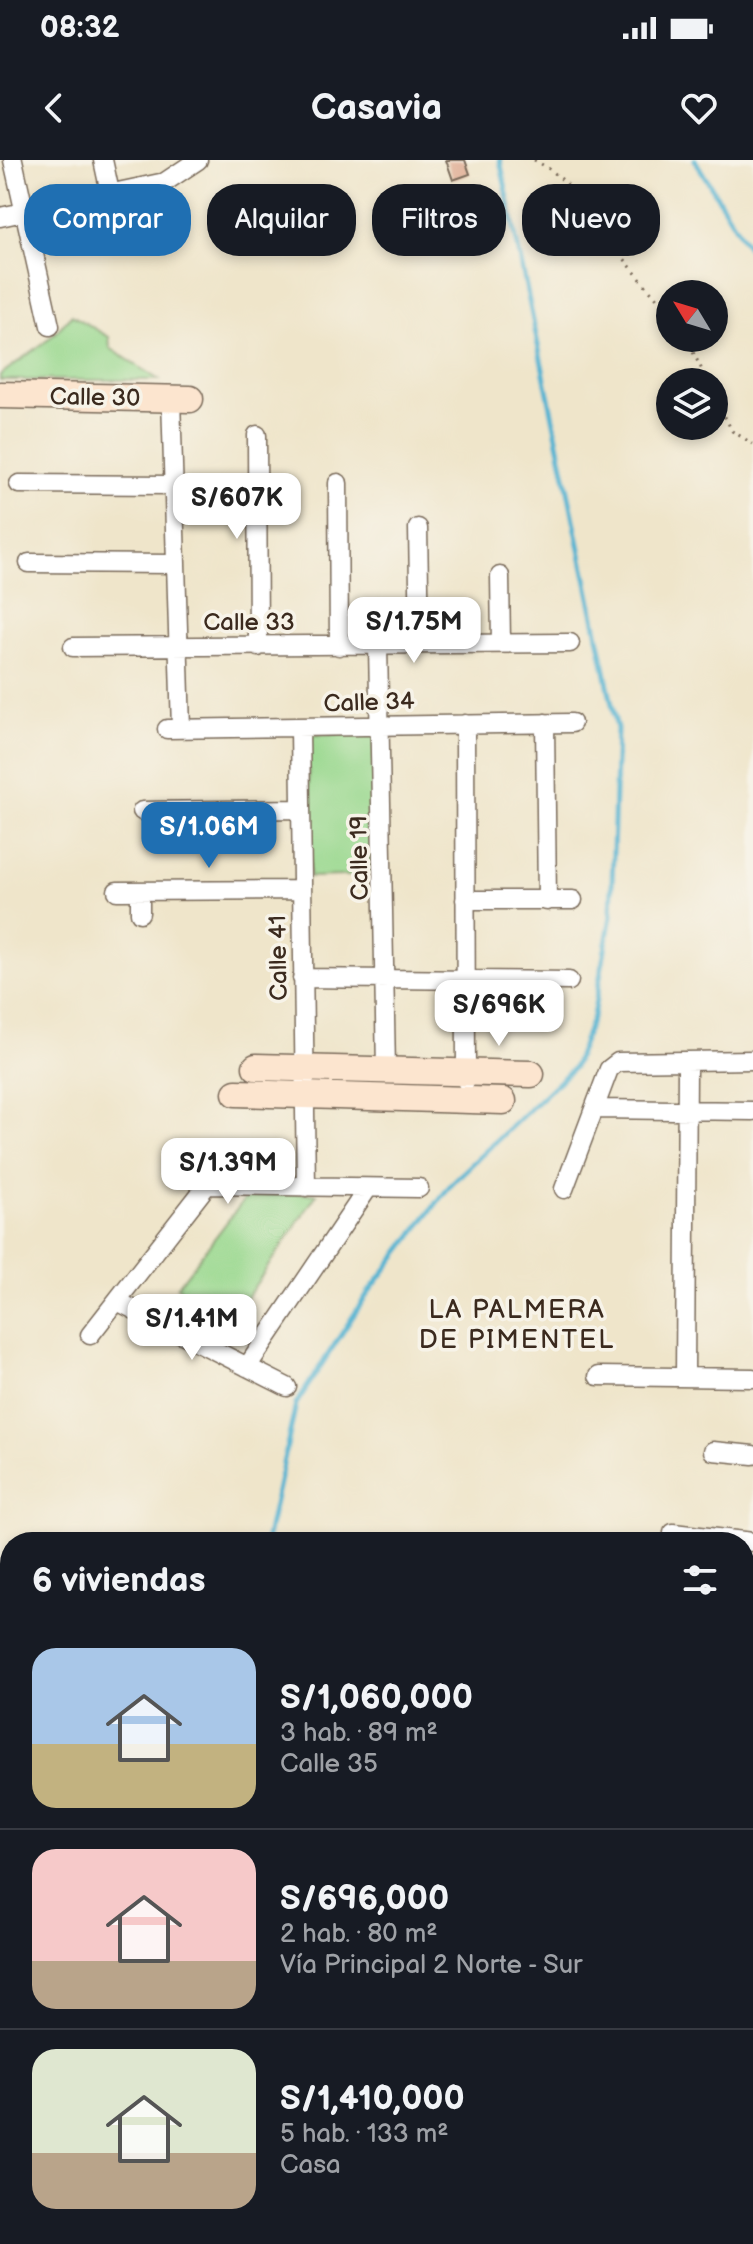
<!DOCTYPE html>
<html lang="es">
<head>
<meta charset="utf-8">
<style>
  :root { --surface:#171b24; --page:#242831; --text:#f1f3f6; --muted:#9ea1a6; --line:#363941; --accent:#1f6fb2 }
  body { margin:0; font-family:"Balsamiq Sans",sans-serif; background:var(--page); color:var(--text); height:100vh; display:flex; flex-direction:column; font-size:30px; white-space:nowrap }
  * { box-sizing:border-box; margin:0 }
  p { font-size:26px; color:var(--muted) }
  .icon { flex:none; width:44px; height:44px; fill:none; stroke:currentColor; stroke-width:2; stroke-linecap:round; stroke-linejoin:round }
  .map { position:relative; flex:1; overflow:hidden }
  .sheet { position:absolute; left:0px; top:1372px; width:754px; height:712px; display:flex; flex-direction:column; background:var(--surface); border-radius:32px 32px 0 0; box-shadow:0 4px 12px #0003 }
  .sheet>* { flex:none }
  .banner { position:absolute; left:24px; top:24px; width:706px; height:72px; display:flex; gap:16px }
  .needle { width:52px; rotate:308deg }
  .buttons { position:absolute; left:656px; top:120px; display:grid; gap:16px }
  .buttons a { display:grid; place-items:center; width:72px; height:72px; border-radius:50%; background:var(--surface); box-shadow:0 4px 12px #0003; font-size:40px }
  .price { position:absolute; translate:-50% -68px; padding:0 18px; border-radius:16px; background:#fff; color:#222; font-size:26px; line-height:52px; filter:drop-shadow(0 2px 4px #0008) }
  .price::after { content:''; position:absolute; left:50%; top:48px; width:24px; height:18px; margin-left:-12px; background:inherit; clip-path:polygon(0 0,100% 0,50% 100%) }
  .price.active { background:var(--accent); color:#fff }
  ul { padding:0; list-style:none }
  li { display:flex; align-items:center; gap:24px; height:200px; padding:0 32px }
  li+li { border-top:2px solid var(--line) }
  li span { display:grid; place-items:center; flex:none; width:224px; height:160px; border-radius:24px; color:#555 }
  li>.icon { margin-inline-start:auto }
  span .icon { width:96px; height:96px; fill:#fffc; stroke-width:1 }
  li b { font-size:34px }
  h2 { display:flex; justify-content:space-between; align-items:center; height:96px; padding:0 32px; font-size:34px }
  .tag { padding:0 28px; border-radius:32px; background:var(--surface); box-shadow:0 4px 12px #0003; font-size:28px; line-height:72px }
  .tag.active { background:var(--accent); color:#fff }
  .status { display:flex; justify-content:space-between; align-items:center; height:56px; padding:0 40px; background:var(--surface); direction:ltr }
  .status svg { height:22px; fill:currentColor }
  header { display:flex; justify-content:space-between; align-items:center; height:104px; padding:0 32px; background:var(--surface); font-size:36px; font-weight:700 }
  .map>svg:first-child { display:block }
  .green { fill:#99d88e; stroke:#6a8156; stroke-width:2 }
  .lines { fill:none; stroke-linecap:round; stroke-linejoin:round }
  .stream { stroke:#52b3d1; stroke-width:5 }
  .building { fill:#dba286 }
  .street-casing { stroke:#7a6b5a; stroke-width:21 }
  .secondary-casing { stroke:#7a6b5a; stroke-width:29 }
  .path { stroke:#7a6b5a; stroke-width:3; stroke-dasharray:2 6; stroke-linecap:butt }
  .street { stroke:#fff; stroke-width:18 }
  .secondary { stroke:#fce5cf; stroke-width:26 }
  .labels { text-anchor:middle; stroke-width:7; stroke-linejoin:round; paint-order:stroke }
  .street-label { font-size:24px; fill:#3b2a1e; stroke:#f7f3e8 }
  .neighbourhood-label { font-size:26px; letter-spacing:2px; fill:#3b2a1e; stroke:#f7f3e8 }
</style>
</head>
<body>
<div class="status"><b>08:32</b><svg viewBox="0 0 49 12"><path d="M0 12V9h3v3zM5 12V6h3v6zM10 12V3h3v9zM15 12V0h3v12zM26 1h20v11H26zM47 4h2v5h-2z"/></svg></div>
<header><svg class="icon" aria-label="back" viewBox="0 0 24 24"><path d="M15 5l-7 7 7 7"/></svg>Casavia<svg class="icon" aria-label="heart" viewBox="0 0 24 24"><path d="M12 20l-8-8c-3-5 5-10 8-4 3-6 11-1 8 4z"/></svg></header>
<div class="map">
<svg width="753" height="2084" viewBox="0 0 753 2084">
  <rect width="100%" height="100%" fill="#f7f3e8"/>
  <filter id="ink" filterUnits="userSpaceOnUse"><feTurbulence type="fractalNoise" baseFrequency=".0125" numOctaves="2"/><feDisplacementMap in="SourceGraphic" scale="16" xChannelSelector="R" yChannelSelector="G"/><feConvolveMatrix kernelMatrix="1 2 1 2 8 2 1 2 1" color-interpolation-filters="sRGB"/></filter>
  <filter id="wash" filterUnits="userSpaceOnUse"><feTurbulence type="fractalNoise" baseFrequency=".006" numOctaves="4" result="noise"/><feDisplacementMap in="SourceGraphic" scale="32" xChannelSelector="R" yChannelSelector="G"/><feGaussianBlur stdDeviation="1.8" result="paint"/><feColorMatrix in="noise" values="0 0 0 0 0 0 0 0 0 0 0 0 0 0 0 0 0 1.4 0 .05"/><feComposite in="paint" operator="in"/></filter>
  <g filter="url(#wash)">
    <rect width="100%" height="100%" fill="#efe5ca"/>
    <path class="green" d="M 166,32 L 125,80 L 117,42 Z
      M 72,155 L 109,177 L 110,188 L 159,220 L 0,220 L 0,215 L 49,179 Z
      M 375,573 L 377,715 L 310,717 L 308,575 Z
      M 250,1032 L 317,1034 L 235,1155 L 177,1127 Z"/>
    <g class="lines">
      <path class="stream" d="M 695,0 L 753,96
        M 266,1382 L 296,1244 L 368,1133 L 452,1023 L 574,907 L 593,856 L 611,756 L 617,569 L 500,0"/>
    </g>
    <g id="blocks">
      <path class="building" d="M 446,0 L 465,0 L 470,14 L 453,20 Z"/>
    </g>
  </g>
  <g filter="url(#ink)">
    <use href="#blocks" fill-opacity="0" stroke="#7a6b5a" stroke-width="2"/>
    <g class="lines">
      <defs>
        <path id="street" d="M 13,0 L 50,166
          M 103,0 L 119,74
          M 0,57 L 165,22 L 198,0
          M 171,238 L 181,569
          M 257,275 L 258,487
          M 338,323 L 339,486
          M 19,324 L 171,325
          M 418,368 L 420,484
          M 29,403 L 174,404
          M 500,416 L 501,483
          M 378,485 L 386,910
          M 73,487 L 570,483
          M 545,563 L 547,741
          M 465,564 L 466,921
          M 300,568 L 306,1027
          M 167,569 L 572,563
          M 142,651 L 301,649
          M 117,731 L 301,730
          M 140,731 L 140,753
          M 465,740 L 573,740
          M 302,818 L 569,821
          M 595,949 L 753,951
          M 564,1029 L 609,909 L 618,902 L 753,900
          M 117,1141 L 287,1227
          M 90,1175 L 207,1025 L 419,1028
          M 247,1207 L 368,1028
          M 598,1216 L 753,1218
          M 685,1217 L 687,908
          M 713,1291 L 753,1295
          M 673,1373 L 753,1382
          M 744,1484 L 753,1485
          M 744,1571 L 753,1571
          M 744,1783 L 753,1783
          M 745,1978 L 745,2084
          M 434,2074 L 450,2084
          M 470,2075 L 753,2077
          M 296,2084 L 298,2074
          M 405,2084 L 416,2074"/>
        <path id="secondary" d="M 0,235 L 190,239
          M 256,907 L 531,914
          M 236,933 L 503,941"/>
      </defs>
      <use href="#street" class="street-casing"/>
      <use href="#secondary" class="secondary-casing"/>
      <path class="path" d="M 534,0 C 577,22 597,64 626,101 C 640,119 655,136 670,153
        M 686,178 L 708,222
        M 714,235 L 732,271 L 753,284"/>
      <use href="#street" class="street"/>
      <use href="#secondary" class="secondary"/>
    </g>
  </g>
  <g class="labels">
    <g class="street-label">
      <text transform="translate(95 237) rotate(1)" y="8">Calle 30</text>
      <text x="249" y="470">Calle 33</text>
      <text transform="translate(369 542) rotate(-2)" y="8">Calle 34</text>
      <text transform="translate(359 698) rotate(-91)" y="8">Calle 19</text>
      <text transform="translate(278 798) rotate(-91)" y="8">Calle 41</text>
    </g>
    <g class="neighbourhood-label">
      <text x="517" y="1158">LA PALMERA<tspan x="517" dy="30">DE PIMENTEL</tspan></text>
    </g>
  </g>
</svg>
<div class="buttons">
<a><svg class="needle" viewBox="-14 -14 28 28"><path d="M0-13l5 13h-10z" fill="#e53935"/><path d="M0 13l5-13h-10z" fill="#9ea1a6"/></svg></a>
<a><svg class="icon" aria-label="layers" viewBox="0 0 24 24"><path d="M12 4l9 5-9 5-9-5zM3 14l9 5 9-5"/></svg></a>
</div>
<b class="price" style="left:237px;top:381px">S/607K</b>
<b class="price" style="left:414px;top:505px">S/1.75M</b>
<b class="price active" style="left:209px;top:710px">S/1.06M</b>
<b class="price" style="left:499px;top:888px">S/696K</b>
<b class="price" style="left:228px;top:1046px">S/1.39M</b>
<b class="price" style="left:192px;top:1202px">S/1.41M</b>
<div class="banner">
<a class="tag active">Comprar</a>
<a class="tag">Alquilar</a>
<a class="tag">Filtros</a>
<a class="tag">Nuevo</a>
</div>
<section class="sheet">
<h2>6 viviendas<svg class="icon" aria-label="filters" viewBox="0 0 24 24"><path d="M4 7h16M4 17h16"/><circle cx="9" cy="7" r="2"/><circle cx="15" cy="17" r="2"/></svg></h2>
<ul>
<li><span style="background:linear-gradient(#a9c7e8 60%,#c2b280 0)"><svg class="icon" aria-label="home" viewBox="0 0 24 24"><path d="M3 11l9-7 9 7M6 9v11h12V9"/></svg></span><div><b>S/1,060,000</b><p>3 hab. · 89 m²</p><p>Calle 35</p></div></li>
<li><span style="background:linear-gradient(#f6c9c9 70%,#b9a48a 0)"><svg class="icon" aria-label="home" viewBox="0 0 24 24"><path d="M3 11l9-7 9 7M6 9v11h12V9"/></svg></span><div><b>S/696,000</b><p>2 hab. · 80 m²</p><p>Vía Principal 2 Norte - Sur</p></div></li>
<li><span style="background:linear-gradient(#dfe7d0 65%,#b9a48a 0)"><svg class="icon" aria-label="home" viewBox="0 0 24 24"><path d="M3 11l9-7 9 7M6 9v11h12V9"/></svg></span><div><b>S/1,410,000</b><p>5 hab. · 133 m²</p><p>Casa</p></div></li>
</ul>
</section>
</div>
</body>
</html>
